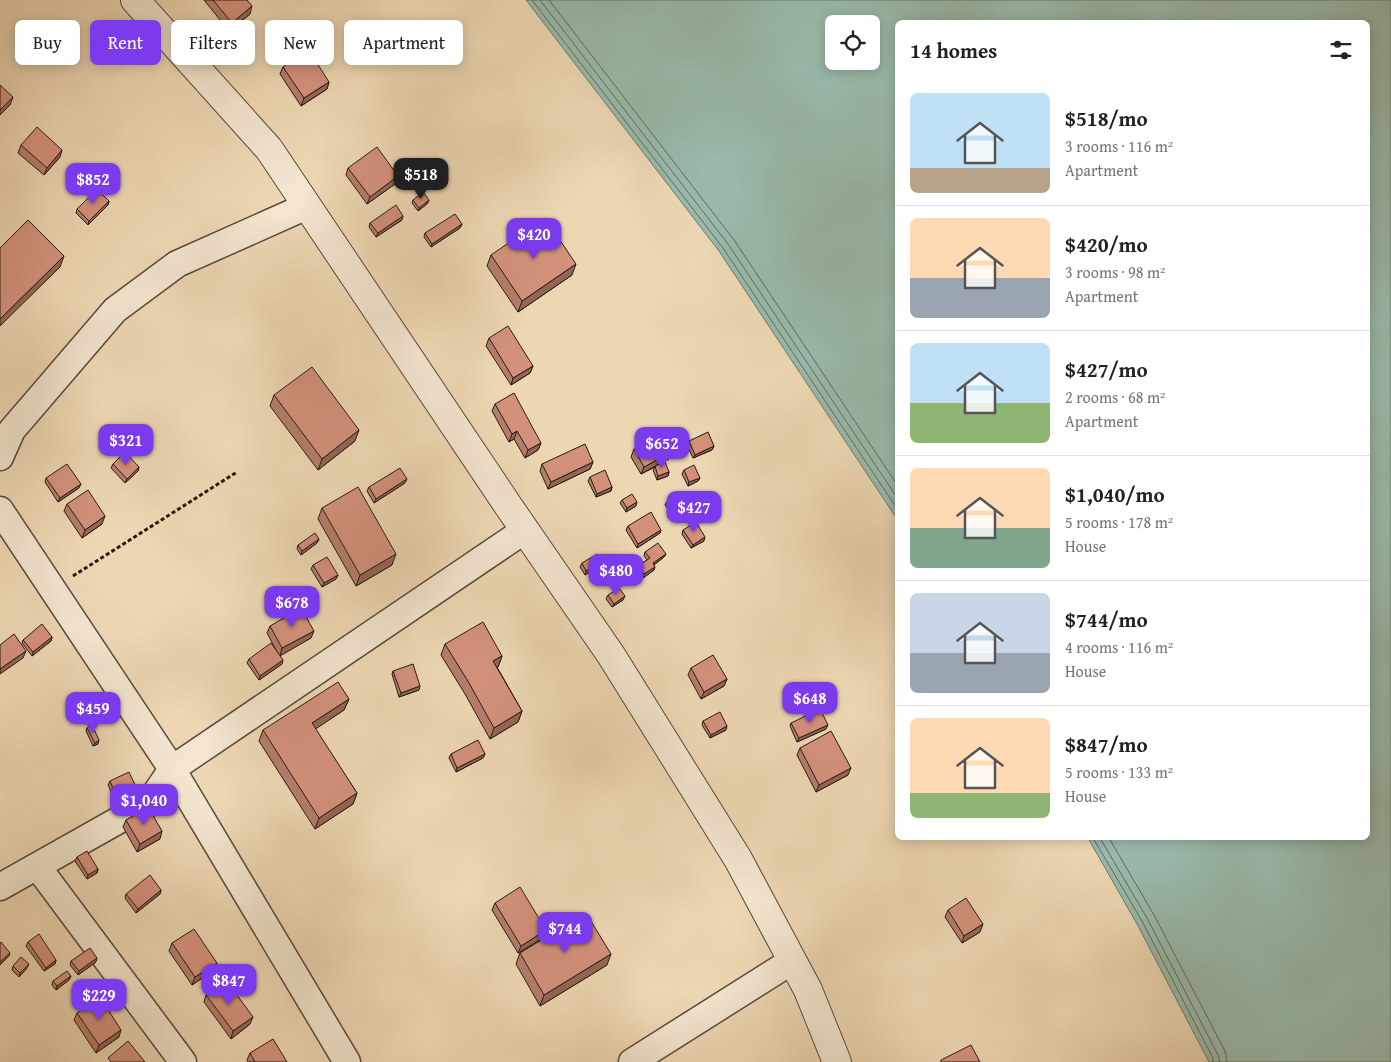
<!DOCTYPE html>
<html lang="en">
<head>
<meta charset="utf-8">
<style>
  :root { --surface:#fff; --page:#f2f2f2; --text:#222; --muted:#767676; --line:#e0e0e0; --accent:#7c3aed }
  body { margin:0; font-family:"Gentium Book Plus",serif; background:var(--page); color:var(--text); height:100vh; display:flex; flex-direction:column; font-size:19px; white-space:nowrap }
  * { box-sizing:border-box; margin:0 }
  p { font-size:16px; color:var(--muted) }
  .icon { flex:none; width:28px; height:28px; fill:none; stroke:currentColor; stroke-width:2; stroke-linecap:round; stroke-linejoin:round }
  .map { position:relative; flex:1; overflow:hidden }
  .sheet { position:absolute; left:895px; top:20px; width:475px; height:820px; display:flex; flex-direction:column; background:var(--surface); border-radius:8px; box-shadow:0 2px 12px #0003 }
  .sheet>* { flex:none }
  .banner { position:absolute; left:15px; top:20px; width:475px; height:45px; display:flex; gap:10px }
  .buttons { position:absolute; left:825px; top:15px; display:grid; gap:10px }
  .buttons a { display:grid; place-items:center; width:55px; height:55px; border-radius:8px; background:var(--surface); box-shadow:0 2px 12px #0003; font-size:25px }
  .price { position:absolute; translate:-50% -42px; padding:0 11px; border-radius:10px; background:var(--accent); color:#fff; font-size:16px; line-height:32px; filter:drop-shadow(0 1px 2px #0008) }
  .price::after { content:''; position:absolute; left:50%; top:30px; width:15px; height:11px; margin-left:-8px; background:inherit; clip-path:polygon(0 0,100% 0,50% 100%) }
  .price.active { background:#222; color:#fff }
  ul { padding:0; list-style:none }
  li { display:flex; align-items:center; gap:15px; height:125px; padding:0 15px }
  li+li { border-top:1px solid var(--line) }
  li span { display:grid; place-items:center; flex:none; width:140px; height:100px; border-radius:8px; color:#555 }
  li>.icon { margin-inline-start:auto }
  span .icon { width:60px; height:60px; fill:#fffc; stroke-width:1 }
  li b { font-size:21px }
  h2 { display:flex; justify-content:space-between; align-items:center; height:60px; padding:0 15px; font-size:21px }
  .pill { padding:0 18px; border-radius:8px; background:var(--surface); box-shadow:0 2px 12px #0003; font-size:18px; line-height:45px }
  .pill.active { background:var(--accent); color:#fff }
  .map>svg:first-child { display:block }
  .water { fill:#99baab; stroke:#6b7a6e; fill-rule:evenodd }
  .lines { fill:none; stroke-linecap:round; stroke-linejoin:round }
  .shore { stroke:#606a5f; stroke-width:1 }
  .minor-casing { stroke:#58493b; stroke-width:29 }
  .tertiary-casing { stroke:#58493b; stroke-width:30 }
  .path { stroke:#271a13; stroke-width:3; stroke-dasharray:4 2.5; stroke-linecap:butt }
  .minor { stroke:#f3e5ce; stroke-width:26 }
  .tertiary { stroke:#f3e5ce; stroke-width:28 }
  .wall { fill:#b57d6b; stroke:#271a13 }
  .shaded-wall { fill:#946657; stroke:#271a13 }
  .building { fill:#d3917c; stroke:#271a13 }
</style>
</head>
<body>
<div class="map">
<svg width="1391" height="1062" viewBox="0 0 1391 1062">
  <rect width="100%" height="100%" fill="#edd7b3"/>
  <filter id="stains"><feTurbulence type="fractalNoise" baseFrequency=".004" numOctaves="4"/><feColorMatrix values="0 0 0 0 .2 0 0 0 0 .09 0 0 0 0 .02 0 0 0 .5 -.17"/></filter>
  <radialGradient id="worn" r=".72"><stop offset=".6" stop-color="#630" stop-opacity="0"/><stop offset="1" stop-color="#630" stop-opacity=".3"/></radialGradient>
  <path class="water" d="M 526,0 L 1391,0 L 1391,1062 L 1209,1062 L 1137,924 L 1088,838 L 1368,838 L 1368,22 L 898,22 L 897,519 L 719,251 ZM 834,24 L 871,24 L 871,61 L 834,61 Z"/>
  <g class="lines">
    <path class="shore" d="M 532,0 L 723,248 L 898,510
      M 540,0 L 728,244 L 898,499
      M 549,0 L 734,240 L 898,486
      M 1093,838 L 1142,921 L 1213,1058 L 1213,1062
      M 1100,838 L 1147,918 L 1218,1055 L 1220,1062
      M 1109,838 L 1154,915 L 1225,1051 L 1227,1062"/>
    <defs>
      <path id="minor" d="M 0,457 L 12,430 L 115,310 L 177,264 L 307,206
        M 0,510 L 172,769 L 347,1062
        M 37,866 L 183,1062
        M 0,887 L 149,803 L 172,769 L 525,530
        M 632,1062 L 792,961"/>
      <path id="tertiary" d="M 135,0 L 269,149 L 509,507 L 611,655 L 738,859 L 808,990 L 837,1062"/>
    </defs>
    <use href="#minor" class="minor-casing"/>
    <use href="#tertiary" class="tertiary-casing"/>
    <path class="path" d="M 73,576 L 237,472"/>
    <use href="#minor" class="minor"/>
    <use href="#tertiary" class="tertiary"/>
  </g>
  <path class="wall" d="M 204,0 L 247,0 L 250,14 L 229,31 Z
    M 283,67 L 329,82 L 327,89 L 301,106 L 280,74 Z
    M 21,145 L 60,157 L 44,175 L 18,153 Z
    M 348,168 L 398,176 L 395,184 L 367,204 L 346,175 Z
    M 413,200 L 429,200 L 427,204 L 418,211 L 412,203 Z
    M 109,201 L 108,205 L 88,225 L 76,213 L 77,209 Z
    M 402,220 L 376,237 L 369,227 L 370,223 Z
    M 462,224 L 460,228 L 431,247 L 424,237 L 425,233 Z
    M 491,255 L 572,275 L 518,312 L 487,266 Z
    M 489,338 L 533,366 L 530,373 L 511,385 L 486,346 Z
    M 274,395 L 355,441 L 318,470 L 270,406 Z
    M 495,404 L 541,443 L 538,450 L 525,458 L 514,439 L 509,442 L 492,411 Z
    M 689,441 L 714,446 L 712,450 L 693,458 L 687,445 Z
    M 682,446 L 679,453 L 656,466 L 669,472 L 668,476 L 657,480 L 653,470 L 655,467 L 641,474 L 631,457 L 634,449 Z
    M 593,462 L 590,469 L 548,489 L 540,471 L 542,464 Z
    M 113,464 L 139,467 L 138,471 L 125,483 L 111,468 Z
    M 684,470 L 700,478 L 698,481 L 688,486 L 682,474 Z
    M 590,477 L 612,487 L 611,491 L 596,497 L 588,481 Z
    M 46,478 L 79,488 L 58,502 L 45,482 Z
    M 405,483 L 374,503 L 367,491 L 369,487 Z
    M 622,500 L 636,506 L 626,512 L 620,503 Z
    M 667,501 L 687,511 L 676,519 L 665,505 Z
    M 67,504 L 102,524 L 82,538 L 64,511 Z
    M 322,508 L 392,565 L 356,586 L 318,519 Z
    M 628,526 L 661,530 L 660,533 L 637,548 L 626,530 Z
    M 683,530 L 704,541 L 691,548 L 682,534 Z
    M 319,539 L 317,543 L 301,555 L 297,549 L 298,545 Z
    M 645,552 L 666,554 L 664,557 L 654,565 L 654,570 L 643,578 L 637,570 L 638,566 L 647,560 L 644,556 Z
    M 582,563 L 600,566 L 585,575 L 580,567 Z
    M 313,565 L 338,575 L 336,579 L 322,587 L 311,569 Z
    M 608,595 L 623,600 L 612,607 L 606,599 Z
    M 270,626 L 311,638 L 280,655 L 282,664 L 259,680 L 247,663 L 249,659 L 277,652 L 267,633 Z
    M 52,637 L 51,641 L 32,656 L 22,643 L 23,640 Z
    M 445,644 L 502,656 L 498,667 L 497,667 L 522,711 L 518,722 L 490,739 L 465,694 L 441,655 Z
    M 691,668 L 727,679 L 724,686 L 701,699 L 688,675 Z
    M 393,671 L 419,690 L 399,697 L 392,674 Z
    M 349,699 L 344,710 L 315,729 L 357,793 L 353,804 L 315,829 L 259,741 L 263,730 Z
    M 703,721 L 726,730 L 710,738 L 702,725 Z
    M 791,723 L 826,729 L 797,742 L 790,726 Z
    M 87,728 L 98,744 L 93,746 L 86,731 Z
    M 800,748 L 848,775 L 816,792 L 797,755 Z
    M 451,754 L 485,754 L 483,758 L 456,772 L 449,758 Z
    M 110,781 L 134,791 L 115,800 L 108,785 Z
    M 126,820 L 160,839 L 137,852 L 123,827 Z
    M 77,857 L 98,869 L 97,873 L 87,879 L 75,861 Z
    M 161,890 L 160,894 L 136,913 L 125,898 L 126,894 Z
    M 495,903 L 543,938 L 518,953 L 492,910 Z
    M 948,910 L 980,932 L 962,943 L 945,917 Z
    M 28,942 L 56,960 L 55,964 L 44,971 L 26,946 Z
    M 172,943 L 217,963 L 214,970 L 192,985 L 169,951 Z
    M 520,953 L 607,965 L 540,1006 L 516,964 Z
    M 71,961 L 96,962 L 78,975 L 70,965 Z
    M 13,966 L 27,968 L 19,977 L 12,970 Z
    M 71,976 L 69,980 L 56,990 L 52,985 L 53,981 Z
    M 206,995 L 250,1024 L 231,1039 L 204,1002 Z
    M 77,1013 L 119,1037 L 96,1053 L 74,1020 Z
    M 250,1053 L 287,1062 L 248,1062 L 247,1060 Z"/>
  <path class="shaded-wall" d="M 252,6 L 250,14 L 229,31 L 232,23 Z
    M 329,82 L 327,89 L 301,106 L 304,98 Z
    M 13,97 L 10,105 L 0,115 L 0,110 Z
    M 62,150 L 60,157 L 44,175 L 47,168 Z
    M 398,176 L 395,184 L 367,204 L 370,197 Z
    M 429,200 L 427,204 L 418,211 L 419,208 Z
    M 109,201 L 108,205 L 88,225 L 89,221 Z
    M 403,216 L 402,220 L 376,237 L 378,233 Z
    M 462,224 L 460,228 L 431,247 L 432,244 Z
    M 64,256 L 60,267 L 0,326 L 0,319 Z
    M 576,264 L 572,275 L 518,312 L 522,301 Z
    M 533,366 L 530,373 L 511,385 L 513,378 Z
    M 359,430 L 355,441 L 318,470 L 322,459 Z
    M 517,431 L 514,439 L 509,442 L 512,434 Z
    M 541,443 L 538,450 L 525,458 L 528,450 Z
    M 682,446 L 679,453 L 641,474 L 644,467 Z
    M 714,446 L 712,450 L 693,458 L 695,455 Z
    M 593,462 L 590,469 L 548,489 L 551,482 Z
    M 139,467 L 138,471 L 125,483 L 127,479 Z
    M 669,472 L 668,476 L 657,480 L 658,476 Z
    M 700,478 L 698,481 L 688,486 L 689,482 Z
    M 407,479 L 405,483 L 374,503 L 376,499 Z
    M 81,484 L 79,488 L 58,502 L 60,498 Z
    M 612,487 L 611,491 L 596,497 L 597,494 Z
    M 637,502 L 636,506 L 626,512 L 627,508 Z
    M 689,507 L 687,511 L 676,519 L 677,516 Z
    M 105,516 L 102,524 L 82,538 L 85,530 Z
    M 661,530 L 660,533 L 637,548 L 638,544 Z
    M 705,537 L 704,541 L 691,548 L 693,545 Z
    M 319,539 L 317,543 L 301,555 L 302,551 Z
    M 396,554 L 392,565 L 356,586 L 360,575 Z
    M 666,554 L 664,557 L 651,567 L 653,563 Z
    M 602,562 L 600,566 L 585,575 L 586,571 Z
    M 655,567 L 654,570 L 643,578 L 644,574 Z
    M 338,575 L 336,579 L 322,587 L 324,583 Z
    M 625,596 L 623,600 L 612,607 L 614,604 Z
    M 314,631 L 311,638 L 280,656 L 282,648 Z
    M 52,637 L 51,641 L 32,656 L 33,652 Z
    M 26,651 L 23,658 L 0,674 L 0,669 Z
    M 502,656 L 498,667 L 489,672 L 493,661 Z
    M 283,660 L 282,664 L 259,680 L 260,676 Z
    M 727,679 L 724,686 L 701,699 L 704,692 Z
    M 420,686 L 419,690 L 399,697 L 401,693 Z
    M 349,699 L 344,710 L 308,734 L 312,723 Z
    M 522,711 L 518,722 L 490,739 L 494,728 Z
    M 828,725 L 826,729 L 797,742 L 799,738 Z
    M 727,726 L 726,730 L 710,738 L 711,735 Z
    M 99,740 L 98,744 L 93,746 L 95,743 Z
    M 485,754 L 483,758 L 456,772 L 457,768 Z
    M 851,768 L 848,775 L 816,792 L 819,785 Z
    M 136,787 L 134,791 L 115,800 L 116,796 Z
    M 357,793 L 353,804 L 315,829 L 319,818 Z
    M 162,831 L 160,839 L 137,852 L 140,844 Z
    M 98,869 L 97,873 L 87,879 L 88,875 Z
    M 161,890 L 160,894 L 136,913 L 138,909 Z
    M 983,924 L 980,932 L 962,943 L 964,936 Z
    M 546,930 L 543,938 L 518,953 L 521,946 Z
    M 10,953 L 9,956 L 0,965 L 0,962 Z
    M 611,954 L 607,965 L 540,1006 L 544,995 Z
    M 97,958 L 96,962 L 78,975 L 79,971 Z
    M 56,960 L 55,964 L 44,971 L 46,968 Z
    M 217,963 L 214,970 L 192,985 L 195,977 Z
    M 29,964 L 27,968 L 19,977 L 20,973 Z
    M 71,976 L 69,980 L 56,990 L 57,986 Z
    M 253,1017 L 250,1024 L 231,1039 L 233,1031 Z
    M 121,1030 L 119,1037 L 96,1053 L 99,1045 Z"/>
  <path class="building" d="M 213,0 L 247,0 L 252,6 L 232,23 Z
    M 308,49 L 329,82 L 304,98 L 283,67 Z
    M 0,85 L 13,97 L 0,110 Z
    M 37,127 L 62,150 L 47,168 L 21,145 Z
    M 377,147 L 398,176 L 370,197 L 348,168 Z
    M 97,189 L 109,201 L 89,221 L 77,209 Z
    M 423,192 L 429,200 L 419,208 L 413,200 Z
    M 396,205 L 403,216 L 378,233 L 370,223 Z
    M 455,214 L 462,224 L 432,244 L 425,233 Z
    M 545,218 L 576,264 L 522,301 L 491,255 Z
    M 28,220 L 64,256 L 0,319 L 0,248 Z
    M 508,326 L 533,366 L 513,378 L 489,338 Z
    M 312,367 L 359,430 L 322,459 L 274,395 Z
    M 514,393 L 541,443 L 528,450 L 517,431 L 512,434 L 495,404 Z
    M 672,428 L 682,446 L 644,467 L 634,449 Z
    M 708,432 L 714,446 L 695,455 L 689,441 Z
    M 585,444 L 593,462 L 551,482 L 542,464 Z
    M 125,452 L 139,467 L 127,479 L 113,464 Z
    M 665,462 L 669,472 L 658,476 L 655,466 Z
    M 67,464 L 81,484 L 60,498 L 46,478 Z
    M 694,465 L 700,478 L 689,482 L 684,470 Z
    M 400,468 L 407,479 L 376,499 L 369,487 Z
    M 605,470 L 612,487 L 597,494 L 590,477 Z
    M 358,487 L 396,554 L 360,575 L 322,508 Z
    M 88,490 L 105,516 L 85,530 L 67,504 Z
    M 678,492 L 689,507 L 677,516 L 667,501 Z
    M 632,494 L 637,502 L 627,508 L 622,500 Z
    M 651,512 L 661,530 L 638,544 L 628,526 Z
    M 696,522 L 705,537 L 693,545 L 683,530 Z
    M 315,533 L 319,539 L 302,551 L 298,545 Z
    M 658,543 L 666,554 L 653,563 L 655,567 L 644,574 L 638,566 L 650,558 L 645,552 Z
    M 597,554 L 602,562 L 586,571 L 582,563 Z
    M 327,557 L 338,575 L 324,583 L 313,565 Z
    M 619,588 L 625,596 L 614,604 L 608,595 Z
    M 301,608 L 314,631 L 282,648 L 270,626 Z
    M 483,622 L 502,656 L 493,661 L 522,711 L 494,728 L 469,683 L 445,644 Z
    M 42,624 L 52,637 L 33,652 L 23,640 Z
    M 14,634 L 26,651 L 0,669 L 0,645 Z
    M 271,643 L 283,660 L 260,676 L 249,659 Z
    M 713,655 L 727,679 L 704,692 L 691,668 Z
    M 413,664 L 420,686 L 401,693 L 393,671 Z
    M 338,682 L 349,699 L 312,723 L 357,793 L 319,818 L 263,730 Z
    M 820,709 L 828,725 L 799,738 L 791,723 Z
    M 720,712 L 727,726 L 711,735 L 703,721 Z
    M 92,725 L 99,740 L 95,743 L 87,728 Z
    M 831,731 L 851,768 L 819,785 L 800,748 Z
    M 478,740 L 485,754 L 457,768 L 451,754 Z
    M 129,772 L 136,787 L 116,796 L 110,781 Z
    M 148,807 L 162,831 L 140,844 L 126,820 Z
    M 87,851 L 98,869 L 88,875 L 77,857 Z
    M 150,875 L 161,890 L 138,909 L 126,894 Z
    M 520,887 L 546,930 L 521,946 L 495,903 Z
    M 966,898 L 983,924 L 964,936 L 948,910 Z
    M 586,913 L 611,954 L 544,995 L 520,953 Z
    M 194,929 L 217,963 L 195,977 L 172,943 Z
    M 39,934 L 56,960 L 46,968 L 28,942 Z
    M 1,942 L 10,953 L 0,962 L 0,943 Z
    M 90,948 L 97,958 L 79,971 L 71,961 Z
    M 21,957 L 29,964 L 20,973 L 13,966 Z
    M 67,971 L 71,976 L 57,986 L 53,981 Z
    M 226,980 L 253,1017 L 233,1031 L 206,995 Z
    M 100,997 L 121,1030 L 99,1045 L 77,1013 Z
    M 273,1039 L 287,1062 L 255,1062 L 250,1053 Z
    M 128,1041 L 145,1062 L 111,1062 L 108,1058 Z
    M 971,1045 L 980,1062 L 941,1062 L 941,1060 Z"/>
  <rect width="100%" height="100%" filter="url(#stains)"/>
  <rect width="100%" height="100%" fill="url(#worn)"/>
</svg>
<div class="buttons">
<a><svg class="icon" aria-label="locate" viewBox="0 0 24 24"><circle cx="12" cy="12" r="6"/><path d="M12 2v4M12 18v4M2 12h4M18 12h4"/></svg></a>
</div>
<b class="price active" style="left:421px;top:200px">$518</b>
<b class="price" style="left:93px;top:205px">$852</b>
<b class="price" style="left:534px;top:260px">$420</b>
<b class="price" style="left:126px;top:466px">$321</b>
<b class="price" style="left:662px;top:469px">$652</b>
<b class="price" style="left:694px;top:533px">$427</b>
<b class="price" style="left:616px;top:596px">$480</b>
<b class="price" style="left:292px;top:628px">$678</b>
<b class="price" style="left:810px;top:724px">$648</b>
<b class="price" style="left:93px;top:734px">$459</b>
<b class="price" style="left:144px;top:826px">$1,040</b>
<b class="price" style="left:565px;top:954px">$744</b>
<b class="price" style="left:229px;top:1006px">$847</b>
<b class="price" style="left:99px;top:1021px">$229</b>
<div class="banner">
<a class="pill">Buy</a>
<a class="pill active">Rent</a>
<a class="pill">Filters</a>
<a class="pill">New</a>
<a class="pill">Apartment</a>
</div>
<section class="sheet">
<h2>14 homes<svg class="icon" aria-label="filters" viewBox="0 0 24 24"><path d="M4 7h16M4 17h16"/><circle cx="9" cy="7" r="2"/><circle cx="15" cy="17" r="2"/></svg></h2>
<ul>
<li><span style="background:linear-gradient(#bfe0f5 75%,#b9a48a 0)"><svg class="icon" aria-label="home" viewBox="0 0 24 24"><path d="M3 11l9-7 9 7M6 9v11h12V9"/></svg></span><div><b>$518/mo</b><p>3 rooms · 116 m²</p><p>Apartment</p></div></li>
<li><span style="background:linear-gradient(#ffd9b3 60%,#9aa5b1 0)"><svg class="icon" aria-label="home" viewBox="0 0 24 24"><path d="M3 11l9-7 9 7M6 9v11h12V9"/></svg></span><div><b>$420/mo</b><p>3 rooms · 98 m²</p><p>Apartment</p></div></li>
<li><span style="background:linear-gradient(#bfe0f5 60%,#8fb573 0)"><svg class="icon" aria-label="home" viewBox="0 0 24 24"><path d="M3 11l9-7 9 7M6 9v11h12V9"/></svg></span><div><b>$427/mo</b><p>2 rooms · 68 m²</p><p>Apartment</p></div></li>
<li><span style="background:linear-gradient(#ffd9b3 60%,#7fa58c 0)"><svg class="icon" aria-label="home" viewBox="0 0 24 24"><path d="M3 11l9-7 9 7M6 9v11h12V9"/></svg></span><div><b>$1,040/mo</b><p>5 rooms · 178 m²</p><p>House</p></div></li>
<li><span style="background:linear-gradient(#c9d6e8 60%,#9aa5b1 0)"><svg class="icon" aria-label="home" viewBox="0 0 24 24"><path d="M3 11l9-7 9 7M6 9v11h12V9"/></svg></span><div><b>$744/mo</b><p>4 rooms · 116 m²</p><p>House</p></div></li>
<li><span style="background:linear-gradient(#ffd9b3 75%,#8fb573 0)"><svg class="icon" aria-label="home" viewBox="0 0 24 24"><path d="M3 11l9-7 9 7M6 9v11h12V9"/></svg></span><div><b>$847/mo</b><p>5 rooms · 133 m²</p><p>House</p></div></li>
</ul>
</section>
</div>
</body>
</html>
